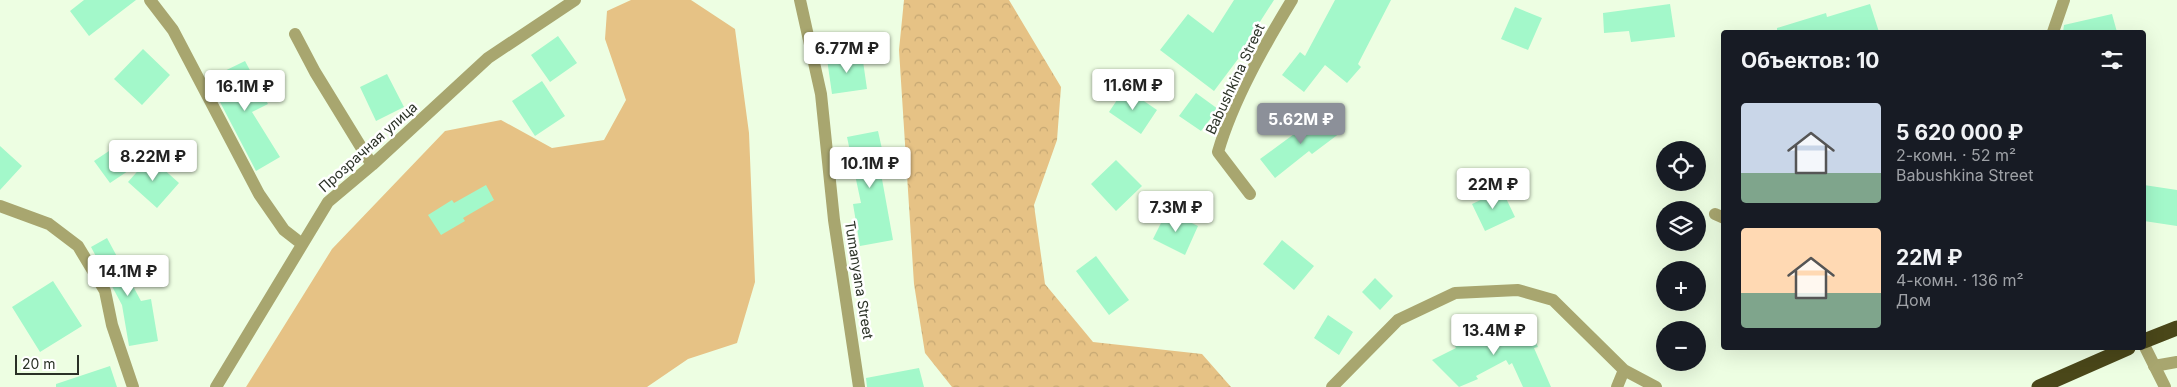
<!DOCTYPE html>
<html lang="ru">
<head>
<meta charset="utf-8">
<style>
  :root { --surface:#171b24; --page:#242831; --text:#f1f3f6; --muted:#9ea1a6; --accent:#8c9099 }
  body { margin:0; font-family:Inter,sans-serif; background:var(--page); color:var(--text); height:100vh; display:flex; flex-direction:column; font-size:19px; white-space:nowrap }
  * { box-sizing:border-box; margin:0 }
  p { font-size:16px; color:var(--muted) }
  .icon { flex:none; width:28px; height:28px; fill:none; stroke:currentColor; stroke-width:2; stroke-linecap:round; stroke-linejoin:round }
  .map { position:relative; flex:1; overflow:hidden }
  .panel { position:absolute; left:1721px; top:30px; width:425px; height:320px; display:flex; flex-direction:column; background:var(--surface); border-radius:5px; box-shadow:0 5px 20px #0002 }
  .panel>* { flex:none }
  .tools { position:absolute; left:1656px; top:141px; display:grid; gap:10px }
  .tools a { display:grid; place-items:center; width:50px; height:50px; border-radius:50%; background:var(--surface); box-shadow:0 5px 20px #0002; font-size:25px }
  .scale { position:absolute; left:15px; bottom:12px; width:64px; box-sizing:border-box; padding-left:5px; border:2px solid #2a3126; border-top:0; font-size:14px; line-height:18px; white-space:nowrap; color:#2a3126; -webkit-text-stroke:4px #fff; paint-order:stroke }
  .price { position:absolute; translate:-50% -42px; padding:0 11px; border-radius:5px; background:#fff; color:#222; font-size:16px; line-height:32px; filter:drop-shadow(0 1px 2px #0008) }
  .price::after { content:''; position:absolute; left:50%; top:30px; width:15px; height:11px; margin-left:-8px; background:inherit; clip-path:polygon(0 0,100% 0,50% 100%) }
  .price.selected { background:var(--accent); color:#fff }
  ul { padding:0; list-style:none }
  li { display:flex; align-items:center; gap:15px; height:125px; padding:0 20px }
  li span { display:grid; place-items:center; flex:none; width:140px; height:100px; border-radius:5px; color:#555 }
  li>.icon { margin-inline-start:auto }
  span .icon { width:60px; height:60px; fill:#fffc; stroke-width:1 }
  li b { font-size:21px }
  h2 { display:flex; justify-content:space-between; align-items:center; height:60px; padding:0 20px; font-size:21px }
  .map>svg:first-child { display:block }
  .grass { fill:#e6c285 }
  .forest { fill:url(#forest-crowns) }
  .building { fill:#a3f8ca }
  .lines { fill:none; stroke-linecap:round; stroke-linejoin:round }
  .lane { stroke:#a8a66f; stroke-width:12 }
  .street { stroke:#a8a66f; stroke-width:12 }
  .highway { stroke:#4a4719; stroke-width:15 }
  .labels { text-anchor:middle; stroke-width:5; stroke-linejoin:round; paint-order:stroke }
  .street-label { font-size:14px; fill:#2a3126; stroke:#fff }
</style>
</head>
<body>
<div class="map">
<svg width="2177" height="387" viewBox="0 0 2177 387">
  <defs>
    <pattern id="forest-crowns" width="20" height="18" patternUnits="userSpaceOnUse" patternTransform="scale(1.25)"><rect width="20" height="18" fill="#e6c285"/><path d="M2 6a3 3 0 1 1 6 0M12 15a3 3 0 1 1 6 0" fill="none" stroke="#c5a773"/></pattern>
  </defs>
  <rect width="100%" height="100%" fill="#edfee2"/>
  <path class="grass" d="M 631,0 L 691,0 L 735,29 L 749,133 L 755,282 L 737,343 L 688,359 L 647,387 L 246,387 L 332,249 L 445,131 L 501,120 L 552,148 L 604,140 L 626,100 L 605,39 L 607,11 Z"/>
  <path class="forest" d="M 904,0 L 1009,0 L 1061,87 L 1057,140 L 1034,205 L 1045,284 L 1093,342 L 1202,354 L 1231,387 L 952,387 L 925,353 L 914,284 L 899,50 Z"/>
  <path class="building" d="M 84,0 L 136,0 L 89,36 L 70,11 Z
    M 1234,0 L 1274,0 L 1240,53 L 1241,55 L 1214,91 L 1160,50 L 1188,14 L 1213,33 Z
    M 1335,0 L 1391,0 L 1358,64 L 1361,67 L 1347,83 L 1325,65 L 1304,92 L 1282,75 L 1300,52 L 1305,56 Z
    M 1670,4 L 1675,37 L 1631,42 L 1629,31 L 1604,33 L 1603,13 Z
    M 1870,4 L 1879,32 L 1777,32 L 1777,28 L 1826,13 L 1827,17 Z
    M 1515,7 L 1542,18 L 1528,50 L 1501,39 Z
    M 2112,14 L 2117,32 L 2063,32 L 2064,25 Z
    M 558,36 L 577,63 L 550,82 L 531,55 Z
    M 143,49 L 170,75 L 142,105 L 114,79 Z
    M 862,54 L 867,89 L 832,94 L 827,59 Z
    M 245,61 L 268,104 L 252,112 L 280,157 L 256,171 L 208,79 Z
    M 387,74 L 404,107 L 376,121 L 360,87 Z
    M 542,81 L 565,116 L 535,136 L 512,101 Z
    M 1125,88 L 1157,110 L 1141,134 L 1109,112 Z
    M 1196,93 L 1218,109 L 1201,131 L 1179,116 Z
    M 1324,112 L 1340,133 L 1312,154 L 1309,151 L 1275,178 L 1260,159 Z
    M 878,131 L 886,167 L 880,168 L 893,240 L 860,246 L 853,204 L 861,203 L 847,137 Z
    M 0,146 L 22,166 L 0,190 Z
    M 115,147 L 131,169 L 110,183 L 94,161 Z
    M 150,157 L 179,183 L 157,208 L 128,182 Z
    M 1116,160 L 1142,186 L 1116,211 L 1091,184 Z
    M 486,185 L 494,200 L 463,218 L 465,221 L 441,235 L 428,215 L 452,200 L 454,203 Z
    M 2144,185 L 2177,190 L 2177,226 L 2144,221 Z
    M 1502,190 L 1515,217 L 1485,231 L 1472,204 Z
    M 1167,211 L 1198,226 L 1185,255 L 1153,239 Z
    M 107,238 L 141,301 L 151,299 L 158,341 L 129,346 L 122,305 L 91,247 Z
    M 1282,240 L 1314,266 L 1294,290 L 1263,264 Z
    M 1096,256 L 1129,300 L 1109,315 L 1076,271 Z
    M 1375,278 L 1393,296 L 1380,310 L 1362,292 Z
    M 53,281 L 82,326 L 40,352 L 12,307 Z
    M 1328,315 L 1353,332 L 1339,355 L 1314,338 Z
    M 1508,320 L 1512,329 L 1526,322 L 1538,347 L 1534,348 L 1551,387 L 1523,387 L 1512,363 L 1509,365 L 1506,360 L 1476,376 L 1478,379 L 1459,387 L 1432,360 L 1456,348 L 1451,339 L 1466,331 L 1469,339 Z
    M 110,366 L 117,387 L 56,387 L 56,384 Z
    M 919,368 L 924,387 L 867,387 L 866,378 Z"/>
  <g class="lines">
    <path class="lane" d="M 150,0 L 173,30 L 259,194 L 284,230 L 302,244
      M 295,34 L 315,72 L 372,165
      M 0,206 L 49,224 L 78,246 L 105,291 L 112,325 L 133,387
      M 1715,214 L 1724,218
      M 2154,366 L 2177,362
      M 216,387 L 328,202 L 372,165 L 488,58 L 575,0
      M 1332,387 L 1398,320 L 1455,293 L 1518,290 L 1553,300 L 1624,370
      M 1617,387 L 1624,370 L 1656,387"/>
    <path class="street" d="M 800,0 L 821,94 L 834,220 L 859,387
      M 2053,32 L 2064,0
      M 1250,194 L 1218,152 C 1233,100 1264,46 1292,0
      M 2144,345 L 2165,387"/>
    <path class="highway" d="M 2144,341 L 2177,328
      M 2039,387 L 2128,348"/>
  </g>
  <g class="labels">
    <g class="street-label">
      <text transform="translate(1235 79) rotate(-65)" y="5">Babushkina Street</text>
      <text transform="translate(368 147) rotate(-42)" y="5">Прозрачная улица</text>
      <text transform="translate(859 280) rotate(81)" y="5">Tumanyana Street</text>
    </g>
  </g>
</svg>
<div class="tools">
<a><svg class="icon" aria-label="locate" viewBox="0 0 24 24"><circle cx="12" cy="12" r="6"/><path d="M12 2v4M12 18v4M2 12h4M18 12h4"/></svg></a>
<a><svg class="icon" aria-label="layers" viewBox="0 0 24 24"><path d="M12 4l9 5-9 5-9-5zM3 14l9 5 9-5"/></svg></a>
<a>+</a>
<a>−</a>
</div>
<div class="scale">20 m</div>
<b class="price" style="left:847px;top:74px">6.77M ₽</b>
<b class="price" style="left:1133px;top:111px">11.6M ₽</b>
<b class="price" style="left:245px;top:112px">16.1M ₽</b>
<b class="price selected" style="left:1301px;top:145px">5.62M ₽</b>
<b class="price" style="left:153px;top:182px">8.22M ₽</b>
<b class="price" style="left:870px;top:189px">10.1M ₽</b>
<b class="price" style="left:1493px;top:210px">22M ₽</b>
<b class="price" style="left:1176px;top:233px">7.3M ₽</b>
<b class="price" style="left:128px;top:297px">14.1M ₽</b>
<b class="price" style="left:1494px;top:356px">13.4M ₽</b>
<section class="panel">
<h2>Объектов: 10<svg class="icon" aria-label="filters" viewBox="0 0 24 24"><path d="M4 7h16M4 17h16"/><circle cx="9" cy="7" r="2"/><circle cx="15" cy="17" r="2"/></svg></h2>
<ul>
<li><span style="background:linear-gradient(#c9d6e8 70%,#7fa58c 0)"><svg class="icon" aria-label="home" viewBox="0 0 24 24"><path d="M3 11l9-7 9 7M6 9v11h12V9"/></svg></span><div><b>5 620 000 ₽</b><p>2-комн. · 52 m²</p><p>Babushkina Street</p></div></li>
<li><span style="background:linear-gradient(#ffd9b3 65%,#7fa58c 0)"><svg class="icon" aria-label="home" viewBox="0 0 24 24"><path d="M3 11l9-7 9 7M6 9v11h12V9"/></svg></span><div><b>22M ₽</b><p>4-комн. · 136 m²</p><p>Дом</p></div></li>
</ul>
</section>
</div>
</body>
</html>
